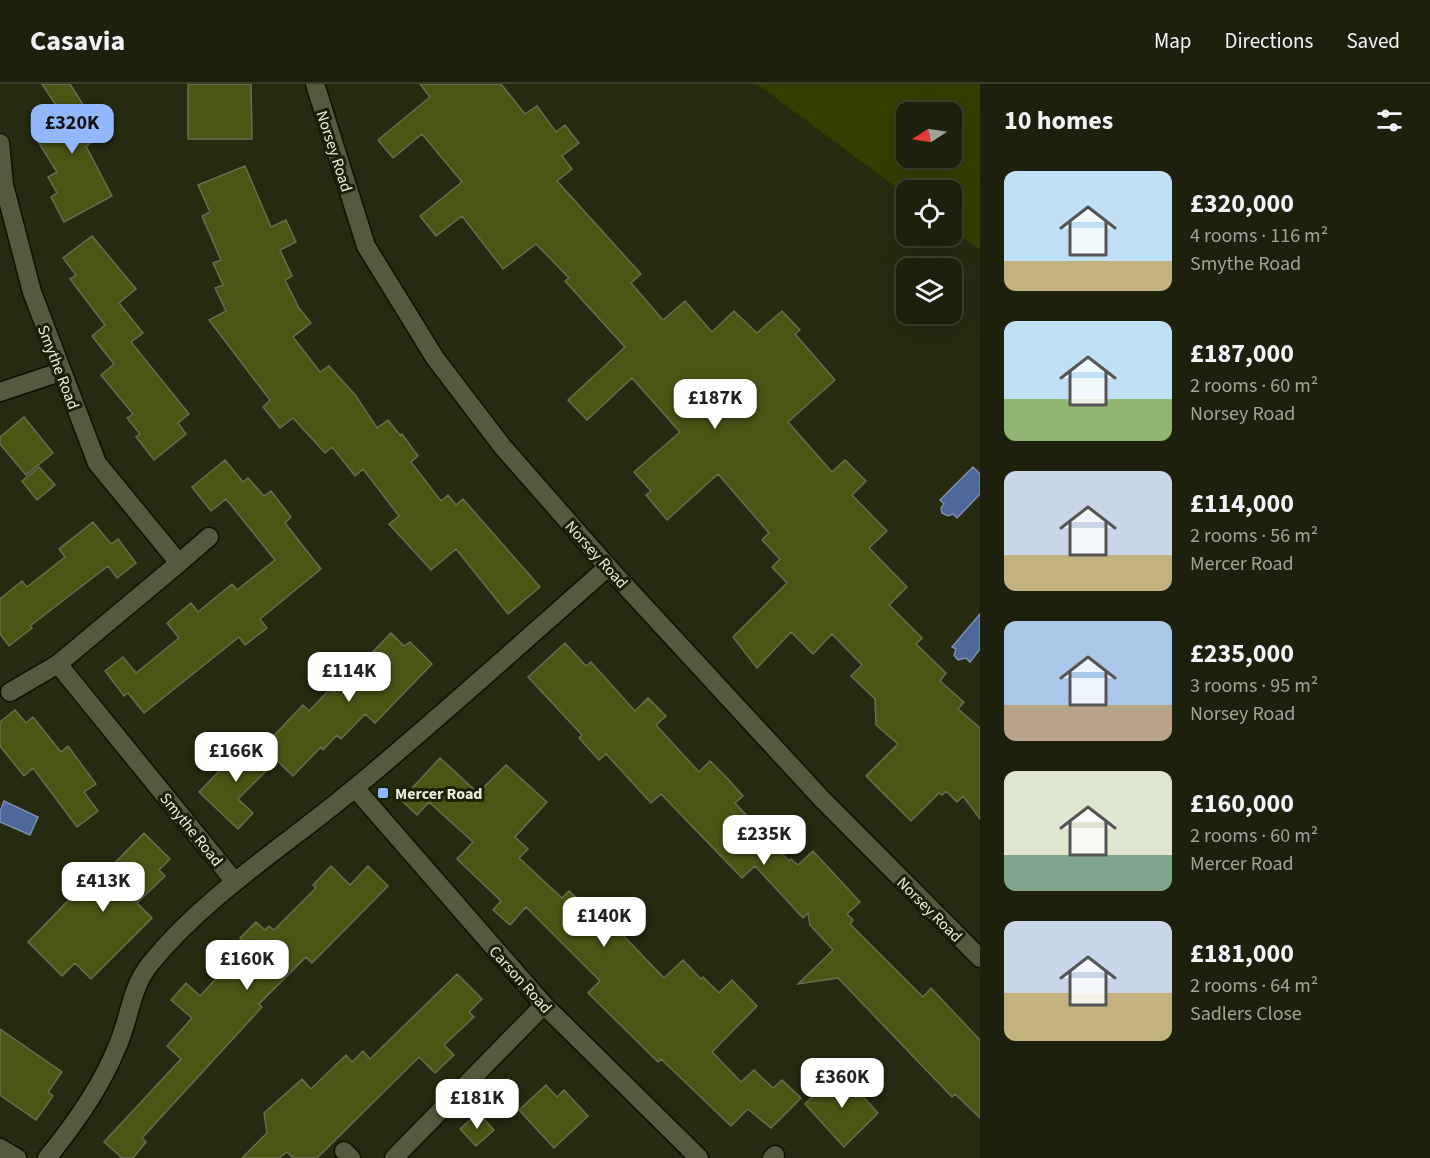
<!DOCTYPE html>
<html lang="en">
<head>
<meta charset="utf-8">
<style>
  :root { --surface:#1c200c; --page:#252815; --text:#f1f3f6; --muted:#a0a39d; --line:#3a3e2d; --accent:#93b7fd }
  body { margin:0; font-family:"Source Sans 3",sans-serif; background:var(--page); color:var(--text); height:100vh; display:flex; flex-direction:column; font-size:22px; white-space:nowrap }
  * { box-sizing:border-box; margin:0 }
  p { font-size:20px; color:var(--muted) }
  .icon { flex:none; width:33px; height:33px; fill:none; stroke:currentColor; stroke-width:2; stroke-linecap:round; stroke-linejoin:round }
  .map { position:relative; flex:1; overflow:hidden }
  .drawer { display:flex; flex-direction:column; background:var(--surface); width:450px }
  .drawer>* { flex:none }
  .needle { width:39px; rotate:258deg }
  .tools { position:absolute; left:896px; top:18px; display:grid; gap:12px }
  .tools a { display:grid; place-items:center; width:66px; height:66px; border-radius:12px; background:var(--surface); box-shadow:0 6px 24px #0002,0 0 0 2px var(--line); font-size:30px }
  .price { position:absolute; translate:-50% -51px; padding:0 14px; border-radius:12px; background:#fff; color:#222; font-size:20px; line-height:39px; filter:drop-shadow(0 2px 3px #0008) }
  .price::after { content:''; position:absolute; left:50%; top:36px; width:18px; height:14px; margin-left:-9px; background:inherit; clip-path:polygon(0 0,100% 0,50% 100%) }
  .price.on { background:var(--accent); color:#111 }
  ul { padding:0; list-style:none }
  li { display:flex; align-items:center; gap:18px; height:150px; padding:0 24px }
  li span { display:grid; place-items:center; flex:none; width:168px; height:120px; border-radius:12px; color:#555 }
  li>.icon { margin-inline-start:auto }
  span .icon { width:72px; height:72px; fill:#fffc; stroke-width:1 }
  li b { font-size:26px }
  h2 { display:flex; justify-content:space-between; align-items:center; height:72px; padding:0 24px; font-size:26px }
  header { display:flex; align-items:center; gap:36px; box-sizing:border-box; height:84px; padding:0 30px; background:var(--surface); border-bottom:2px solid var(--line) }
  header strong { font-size:28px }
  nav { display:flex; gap:33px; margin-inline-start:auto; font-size:21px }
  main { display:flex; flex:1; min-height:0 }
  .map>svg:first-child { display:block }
  .green { fill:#343e00; fill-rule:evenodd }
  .water { fill:#4d679b; stroke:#7c8faf; stroke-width:1.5 }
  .building { fill:#4b5615; stroke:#686e51; stroke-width:1.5 }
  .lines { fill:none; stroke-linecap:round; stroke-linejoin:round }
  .street-casing { stroke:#0e1200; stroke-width:21 }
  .secondary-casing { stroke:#0e1200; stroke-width:21 }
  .street { stroke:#545a3e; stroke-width:18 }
  .secondary { stroke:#545a3e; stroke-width:18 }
  .poi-dot { fill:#93b7fd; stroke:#1b2006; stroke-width:2 }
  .labels { text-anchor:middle; stroke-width:6; stroke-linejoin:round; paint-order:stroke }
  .street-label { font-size:16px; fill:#e9eddd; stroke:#1b2006 }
  .poi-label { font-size:16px; font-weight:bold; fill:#e9eddd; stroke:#1b2006; text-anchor:start }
</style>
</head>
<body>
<header>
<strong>Casavia</strong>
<nav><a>Map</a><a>Directions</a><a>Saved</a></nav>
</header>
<main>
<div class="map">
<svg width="980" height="1074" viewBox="0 0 980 1074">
  <rect width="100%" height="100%" fill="#252a10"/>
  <path class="green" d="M 757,0 L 980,0 L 980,166 L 951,145 L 951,106 L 906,106 L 906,111 ZM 951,28 L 951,74 L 906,74 L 906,28 Z"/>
  <path class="water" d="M 973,383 L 980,390 L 980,410 L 957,434 L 953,430 L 948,432 L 942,429 L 941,424 L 944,420 L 940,416 Z
    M 980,530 L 980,565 L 970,578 L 966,574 L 958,576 L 954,571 L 956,565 L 952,563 Z
    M 4,717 L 38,733 L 30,751 L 0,738 L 0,728 Z"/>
  <path class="building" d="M 42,0 L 70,0 L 103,52 L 86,62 L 112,112 L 64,138 L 51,113 L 57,109 L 48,93 L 57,88 L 34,51 L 63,32 Z
    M 188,0 L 251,0 L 252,55 L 188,55 Z
    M 420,0 L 501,0 L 525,30 L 537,22 L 556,48 L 565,41 L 579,59 L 562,72 L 572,85 L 557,97 L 641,190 L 631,199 L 663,236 L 685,217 L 712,248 L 734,227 L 757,249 L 782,227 L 800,246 L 795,250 L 835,296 L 788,338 L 832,388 L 845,376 L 866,397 L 852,411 L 887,447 L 869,464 L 907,503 L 889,521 L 922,554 L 916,560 L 946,589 L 940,597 L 964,618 L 958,625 L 980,644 L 980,735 L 963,712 L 957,718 L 946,707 L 942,711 L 939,709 L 911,737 L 866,692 L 898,660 L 876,641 L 875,615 L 851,592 L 862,581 L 832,550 L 813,570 L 791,548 L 757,584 L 733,553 L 787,499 L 772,483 L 780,475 L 762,456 L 769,449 L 718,390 L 667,436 L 646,411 L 651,407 L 634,388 L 680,348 L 632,294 L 587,336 L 568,316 L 625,263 L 565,197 L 569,194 L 536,160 L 503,185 L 462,132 L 436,152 L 420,132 L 462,98 L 422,50 L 393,74 L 378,56 L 430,13 Z
    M 245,82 L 271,143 L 286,136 L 296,158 L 280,166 L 292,192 L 285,196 L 299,224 L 311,239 L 293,253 L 320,288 L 329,282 L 356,312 L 377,344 L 388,336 L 400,351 L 402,350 L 418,372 L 411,378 L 441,417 L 448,411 L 456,421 L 463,415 L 540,503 L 508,530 L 456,465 L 431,486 L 389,440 L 399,432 L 363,385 L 355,392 L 332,363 L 325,369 L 293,334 L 280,344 L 263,323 L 270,316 L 209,236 L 226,227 L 215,204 L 223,201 L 213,179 L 221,176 L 202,132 L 210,128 L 198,101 Z
    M 92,152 L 136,205 L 119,219 L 143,249 L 131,258 L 189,330 L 178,339 L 186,350 L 154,376 L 136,353 L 140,350 L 127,334 L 133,330 L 101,291 L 114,280 L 92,252 L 105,241 L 70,195 L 76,191 L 63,174 Z
    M 24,333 L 53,369 L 26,391 L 0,360 L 0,353 Z
    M 225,376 L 243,398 L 248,394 L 264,412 L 271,407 L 291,433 L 285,439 L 321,485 L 260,535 L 267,544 L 245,561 L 239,553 L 144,629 L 128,609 L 124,612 L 105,587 L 123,573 L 136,589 L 179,554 L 167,539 L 191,519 L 198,528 L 232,500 L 237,506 L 275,476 L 226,415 L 211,427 L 192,403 Z
    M 39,383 L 55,401 L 37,416 L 22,397 Z
    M 93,438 L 111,460 L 118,455 L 136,479 L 117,494 L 108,482 L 30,542 L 32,544 L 9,562 L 0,550 L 0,515 L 22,497 L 27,503 L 65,473 L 59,465 Z
    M 391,549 L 404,562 L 410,558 L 432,580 L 375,639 L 365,630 L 341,655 L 337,651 L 323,666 L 321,663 L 293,692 L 263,663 L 303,621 L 309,627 L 330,605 L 334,608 Z
    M 565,559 L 586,582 L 591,578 L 635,627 L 648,614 L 666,632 L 656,641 L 699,688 L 710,677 L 728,695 L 743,712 L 735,719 L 789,777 L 791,775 L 798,781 L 813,767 L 860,818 L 847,830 L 853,836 L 850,840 L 923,913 L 931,904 L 980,956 L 980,1034 L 955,1010 L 952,1013 L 838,894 L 798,900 L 833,866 L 810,841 L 808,829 L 803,834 L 755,782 L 742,794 L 661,710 L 651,719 L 606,670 L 599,676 L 579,654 L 582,651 L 528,593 Z
    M 15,626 L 26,639 L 33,633 L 61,668 L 68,662 L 96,700 L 84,708 L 98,727 L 77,743 L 33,684 L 24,692 L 0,662 L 0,638 Z
    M 249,656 L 273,680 L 238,715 L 253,729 L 238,745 L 199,708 Z
    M 440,674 L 478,709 L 506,681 L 547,718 L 515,753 L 528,765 L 519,774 L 562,814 L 569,807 L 616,850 L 619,847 L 664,894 L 683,876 L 701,895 L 703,893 L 719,909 L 732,896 L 757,922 L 712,968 L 741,998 L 754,986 L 773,1004 L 782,996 L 801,1014 L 771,1044 L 748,1025 L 731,1042 L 661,975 L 658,978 L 588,909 L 600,897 L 526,823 L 510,841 L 493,826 L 501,817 L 457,775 L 473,758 L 429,718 L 417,731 L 401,716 Z
    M 144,749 L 170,775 L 159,786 L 165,792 L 137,819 L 152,834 L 91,895 L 75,879 L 62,892 L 28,858 L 89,795 L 94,800 Z
    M 331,782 L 350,801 L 368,782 L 388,802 L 312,879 L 306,873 L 259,920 L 262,923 L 142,1054 L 146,1058 L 133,1074 L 122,1074 L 104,1058 L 181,975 L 167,962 L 192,934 L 171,916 L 186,899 L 200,912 L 247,861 L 240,854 L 256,838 L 265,846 L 269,842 L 274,846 L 316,804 L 313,801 Z
    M 457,890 L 482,915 L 469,928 L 474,933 L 444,961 L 454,971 L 435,989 L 419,973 L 317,1074 L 293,1074 L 287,1068 L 279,1074 L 242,1074 L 267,1049 L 264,1029 L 302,995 L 311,1005 L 346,971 L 352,978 L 363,967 L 370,975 Z
    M 0,945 L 62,988 L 48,1008 L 53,1012 L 36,1036 L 0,1011 Z
    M 839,986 L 878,1029 L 844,1063 L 805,1020 Z
    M 546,1001 L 557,1013 L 564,1006 L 588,1032 L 554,1064 L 519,1026 Z
    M 478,1029 L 494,1046 L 476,1062 L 460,1045 Z"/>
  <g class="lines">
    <defs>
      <path id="street" d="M 0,59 L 4,101 L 32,208 L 97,379 L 179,479 L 58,580 L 235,798
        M 0,308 L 60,288
        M 179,479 L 209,453
        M 10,608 L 58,580
        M 355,704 L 544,921 L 699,1074
        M 0,1064 L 17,1074
        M 344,1067 L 351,1074
        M 47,1074 C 74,1041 101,1003 117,963 C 130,935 130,905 150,880 C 207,810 287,761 356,703 C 441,632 524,557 608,483
        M 394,1074 L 544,921
        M 772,1074 L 775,1071"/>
      <path id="secondary" d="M 315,0 L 366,162 L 435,274 L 502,362 L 608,483 L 821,714 L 980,874"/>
    </defs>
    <use href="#street" class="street-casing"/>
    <use href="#secondary" class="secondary-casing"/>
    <use href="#street" class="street"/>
    <use href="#secondary" class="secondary"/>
  </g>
  <rect class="poi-dot" x="377" y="703" width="12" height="12" rx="3"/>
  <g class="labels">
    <g class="street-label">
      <text transform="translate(335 67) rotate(72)" y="6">Norsey Road</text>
      <text transform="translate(59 283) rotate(69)" y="6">Smythe Road</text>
      <text transform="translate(597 470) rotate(48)" y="6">Norsey Road</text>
      <text transform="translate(192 745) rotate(51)" y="6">Smythe Road</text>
      <text transform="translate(930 825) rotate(45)" y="6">Norsey Road</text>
      <text transform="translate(521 895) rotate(48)" y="6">Carson Road</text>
    </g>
    <g class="poi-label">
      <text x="395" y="715">Mercer Road</text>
    </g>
  </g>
</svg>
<div class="tools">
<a><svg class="needle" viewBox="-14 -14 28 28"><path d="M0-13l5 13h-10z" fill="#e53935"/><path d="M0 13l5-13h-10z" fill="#a0a39d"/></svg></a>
<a><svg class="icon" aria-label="locate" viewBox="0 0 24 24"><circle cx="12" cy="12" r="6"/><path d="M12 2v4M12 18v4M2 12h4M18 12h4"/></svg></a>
<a><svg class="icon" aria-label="layers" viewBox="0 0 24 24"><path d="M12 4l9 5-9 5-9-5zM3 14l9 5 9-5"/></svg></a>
</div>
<b class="price on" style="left:72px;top:71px">£320K</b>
<b class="price" style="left:715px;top:346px">£187K</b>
<b class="price" style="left:349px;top:619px">£114K</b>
<b class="price" style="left:236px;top:699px">£166K</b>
<b class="price" style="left:764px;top:782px">£235K</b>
<b class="price" style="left:103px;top:829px">£413K</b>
<b class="price" style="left:604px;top:864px">£140K</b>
<b class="price" style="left:247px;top:907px">£160K</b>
<b class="price" style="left:842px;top:1025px">£360K</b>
<b class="price" style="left:477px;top:1046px">£181K</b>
</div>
<section class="drawer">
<h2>10 homes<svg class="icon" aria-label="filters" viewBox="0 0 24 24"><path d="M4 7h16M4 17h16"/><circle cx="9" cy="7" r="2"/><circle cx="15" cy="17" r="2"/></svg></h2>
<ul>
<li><span style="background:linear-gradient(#bfe0f5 75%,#c2b280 0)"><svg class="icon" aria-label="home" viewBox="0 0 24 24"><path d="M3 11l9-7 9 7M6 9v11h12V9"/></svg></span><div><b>£320,000</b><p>4 rooms · 116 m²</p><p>Smythe Road</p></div></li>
<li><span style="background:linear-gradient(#bfe0f5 65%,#8fb573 0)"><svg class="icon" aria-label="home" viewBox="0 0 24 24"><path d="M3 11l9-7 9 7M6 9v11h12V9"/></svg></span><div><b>£187,000</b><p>2 rooms · 60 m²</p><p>Norsey Road</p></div></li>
<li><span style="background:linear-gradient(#c9d6e8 70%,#c2b280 0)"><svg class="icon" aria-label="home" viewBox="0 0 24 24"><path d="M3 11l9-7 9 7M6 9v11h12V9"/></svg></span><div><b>£114,000</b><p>2 rooms · 56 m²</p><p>Mercer Road</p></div></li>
<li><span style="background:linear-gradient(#a9c7e8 70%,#b9a48a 0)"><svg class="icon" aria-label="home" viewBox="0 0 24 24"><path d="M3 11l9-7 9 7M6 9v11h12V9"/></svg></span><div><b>£235,000</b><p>3 rooms · 95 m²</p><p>Norsey Road</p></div></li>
<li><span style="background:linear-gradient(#dfe7d0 70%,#7fa58c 0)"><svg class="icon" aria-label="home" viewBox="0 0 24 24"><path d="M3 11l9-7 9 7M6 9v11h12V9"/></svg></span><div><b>£160,000</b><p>2 rooms · 60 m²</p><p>Mercer Road</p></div></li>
<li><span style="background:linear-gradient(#c9d6e8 60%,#c2b280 0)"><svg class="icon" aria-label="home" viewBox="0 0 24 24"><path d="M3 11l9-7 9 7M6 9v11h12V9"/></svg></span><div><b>£181,000</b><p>2 rooms · 64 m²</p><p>Sadlers Close</p></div></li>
</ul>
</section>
</main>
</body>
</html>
